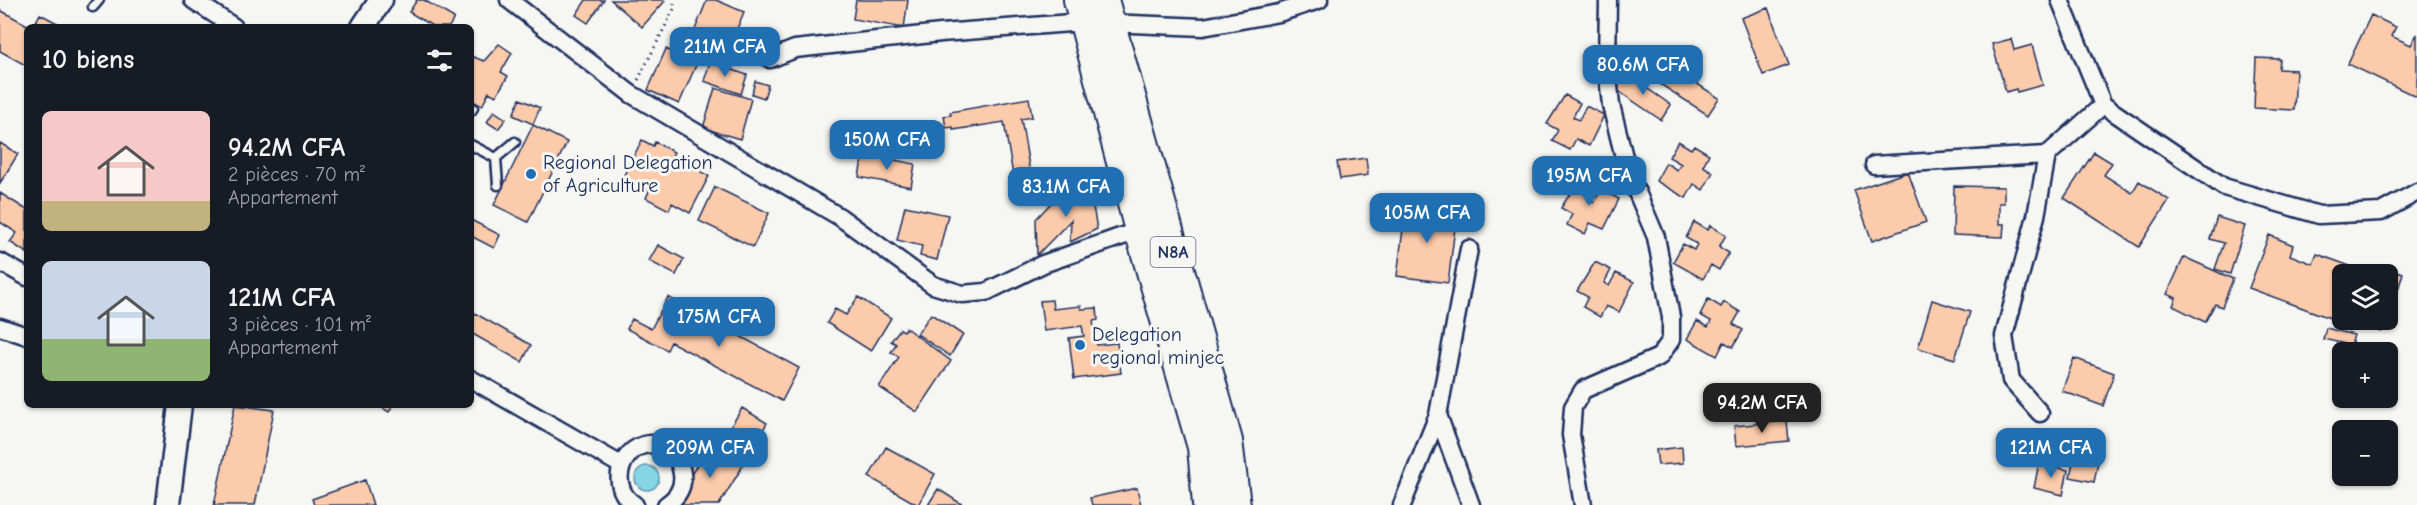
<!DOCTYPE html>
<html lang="fr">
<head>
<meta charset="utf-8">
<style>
  :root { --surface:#171b24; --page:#242831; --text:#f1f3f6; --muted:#9ea1a6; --accent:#1f6fb2 }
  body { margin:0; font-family:"Comic Neue",sans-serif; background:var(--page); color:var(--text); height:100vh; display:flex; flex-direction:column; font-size:22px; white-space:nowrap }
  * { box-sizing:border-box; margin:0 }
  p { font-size:20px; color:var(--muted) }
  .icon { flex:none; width:33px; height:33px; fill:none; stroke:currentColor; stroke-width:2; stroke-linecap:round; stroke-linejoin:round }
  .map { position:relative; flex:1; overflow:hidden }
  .drawer { position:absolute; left:24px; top:24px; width:450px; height:384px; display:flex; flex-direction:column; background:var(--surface); border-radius:9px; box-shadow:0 2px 4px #0004 }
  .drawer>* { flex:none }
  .controls { position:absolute; left:2332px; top:264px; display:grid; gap:12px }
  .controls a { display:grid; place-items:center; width:66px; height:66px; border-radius:9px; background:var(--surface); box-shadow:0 2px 4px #0004; font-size:30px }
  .price { position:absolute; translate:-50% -51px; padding:0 14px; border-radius:12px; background:var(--accent); color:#fff; font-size:20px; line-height:39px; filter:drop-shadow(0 2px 3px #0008) }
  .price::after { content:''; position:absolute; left:50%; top:36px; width:18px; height:14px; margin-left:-9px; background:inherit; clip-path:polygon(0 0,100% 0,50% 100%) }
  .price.active { background:#222; color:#fff }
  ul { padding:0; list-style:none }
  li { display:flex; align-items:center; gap:18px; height:150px; padding:0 18px }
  li span { display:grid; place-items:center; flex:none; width:168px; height:120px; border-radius:9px; color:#555 }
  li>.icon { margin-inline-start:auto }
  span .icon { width:72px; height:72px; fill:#fffc; stroke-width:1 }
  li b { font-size:26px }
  h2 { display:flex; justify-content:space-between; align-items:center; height:72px; padding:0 18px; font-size:26px }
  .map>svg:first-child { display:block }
  .water { fill:#86d5e4; stroke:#5b93ae; stroke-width:1.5 }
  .building { fill:#fccbab; stroke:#1b2f5e; stroke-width:1.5 }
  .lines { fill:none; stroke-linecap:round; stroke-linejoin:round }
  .lane-casing { stroke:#1b2f5e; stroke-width:13 }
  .street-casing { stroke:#1b2f5e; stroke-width:21 }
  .secondary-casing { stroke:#1b2f5e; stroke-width:27 }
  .highway-casing { stroke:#1b2f5e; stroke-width:34 }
  .path { stroke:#1b2f5e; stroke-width:3; stroke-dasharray:1.5 4.5; stroke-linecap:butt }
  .lane { stroke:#f6f6f2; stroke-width:8 }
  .street { stroke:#f6f6f2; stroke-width:16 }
  .secondary { stroke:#f6f6f2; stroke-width:22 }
  .highway { stroke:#f6f6f2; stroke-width:30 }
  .poi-dot { fill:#1f6fb2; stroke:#f6f6f2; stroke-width:2 }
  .labels { text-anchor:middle; stroke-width:6; stroke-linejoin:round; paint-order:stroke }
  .shield { fill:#f6f6f2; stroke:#5d6b8a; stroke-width:1.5 }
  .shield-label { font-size:18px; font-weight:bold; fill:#1b2f5e }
  .poi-label { font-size:20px; fill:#1b2f5e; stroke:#f6f6f2; text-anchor:start }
</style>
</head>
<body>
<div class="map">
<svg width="2417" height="505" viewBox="0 0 2417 505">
  <rect width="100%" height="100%" fill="#f6f6f2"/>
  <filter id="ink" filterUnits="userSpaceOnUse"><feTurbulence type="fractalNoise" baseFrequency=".0167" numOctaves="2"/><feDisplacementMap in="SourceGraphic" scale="12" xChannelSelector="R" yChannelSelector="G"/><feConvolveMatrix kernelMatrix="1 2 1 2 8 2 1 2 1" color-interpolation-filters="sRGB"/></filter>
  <g filter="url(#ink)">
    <path class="water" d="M635 478a12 12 0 1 1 24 0a12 12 0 1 1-24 0Z"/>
    <path class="building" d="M 417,0 L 424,0 L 454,18 L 449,27 L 434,27 L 409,12 Z
      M 586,0 L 604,0 L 588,23 L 576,15 Z
      M 611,0 L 663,0 L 665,1 L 642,27 Z
      M 707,0 L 716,0 L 744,12 L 723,62 L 688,47 Z
      M 856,0 L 908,0 L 904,28 L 853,19 Z
      M 1768,8 L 1789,65 L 1763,75 L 1741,18 Z
      M 0,10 L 31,27 L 27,27 L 27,66 L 0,51 Z
      M 40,14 L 65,27 L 33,27 Z
      M 2371,15 L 2396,27 L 2391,36 L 2411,45 L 2417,34 L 2417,97 L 2348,64 Z
      M 2011,39 L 2014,50 L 2032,45 L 2043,85 L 2017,92 L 2016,89 L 2006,92 L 1992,44 Z
      M 499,44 L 512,53 L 501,72 L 508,76 L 496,96 L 489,92 L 482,106 L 471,100 L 471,56 L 484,61 Z
      M 666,49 L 697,63 L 679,104 L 648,90 Z
      M 2256,58 L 2280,59 L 2279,69 L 2296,70 L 2294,110 L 2254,108 Z
      M 710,62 L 747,75 L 741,94 L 704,81 Z
      M 1671,67 L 1719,98 L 1708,115 L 1660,84 Z
      M 1625,73 L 1671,105 L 1661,120 L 1614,88 Z
      M 755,81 L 768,85 L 764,98 L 752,94 Z
      M 715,88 L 751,99 L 740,139 L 703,128 Z
      M 1565,95 L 1580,103 L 1573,117 L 1579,120 L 1586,106 L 1604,115 L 1589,146 L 1576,139 L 1570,150 L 1552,141 L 1558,130 L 1547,124 Z
      M 1029,98 L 1032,117 L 1021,119 L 1032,184 L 1015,187 L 1004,122 L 953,130 L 953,127 L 946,128 L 944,116 L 951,115 L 950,112 Z
      M 520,99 L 540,108 L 533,124 L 513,115 Z
      M 494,111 L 506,119 L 498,129 L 487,122 Z
      M 533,125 L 567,142 L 528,222 L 494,205 Z
      M 642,140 L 653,146 L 655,142 L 674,152 L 672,156 L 684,163 L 687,158 L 704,167 L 701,172 L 709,176 L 690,213 L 672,203 L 669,210 L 646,198 L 649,191 L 623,177 Z
      M 1678,141 L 1691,149 L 1694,145 L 1709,154 L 1703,166 L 1713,172 L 1703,190 L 1694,184 L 1686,198 L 1656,181 L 1666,163 L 1677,170 L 1681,164 L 1669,157 Z
      M 0,143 L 18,154 L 0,183 Z
      M 2094,152 L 2112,163 L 2104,175 L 2132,193 L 2139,181 L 2169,200 L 2139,247 L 2064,198 Z
      M 863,154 L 915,164 L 911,187 L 859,177 Z
      M 1366,158 L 1368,175 L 1340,179 L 1337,162 Z
      M 1908,172 L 1926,222 L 1872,241 L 1854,190 Z
      M 1579,179 L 1595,187 L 1588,200 L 1594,203 L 1601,189 L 1619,199 L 1604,229 L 1590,223 L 1585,234 L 1567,225 L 1572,214 L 1561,208 Z
      M 1954,186 L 2004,187 L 2004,203 L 1999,203 L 1999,224 L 2004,224 L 2003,237 L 1953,235 Z
      M 715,187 L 769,213 L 753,247 L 699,221 Z
      M 1071,190 L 1091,195 L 1097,229 L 1070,242 L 1071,220 L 1037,255 L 1036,219 L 1051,203 Z
      M 0,193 L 27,210 L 27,253 L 10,242 L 17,233 L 0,222 Z
      M 1406,205 L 1457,212 L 1448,283 L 1397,276 Z
      M 905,206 L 948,215 L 937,260 L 920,256 L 922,246 L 897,240 Z
      M 2217,217 L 2245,226 L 2230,274 L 2215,269 L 2224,243 L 2210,239 Z
      M 471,220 L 500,235 L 494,248 L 471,236 Z
      M 1694,222 L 1708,230 L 1710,225 L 1726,235 L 1719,247 L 1729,253 L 1719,270 L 1711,265 L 1703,279 L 1673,262 L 1683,244 L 1694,250 L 1697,244 L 1686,238 Z
      M 2269,235 L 2293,245 L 2290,255 L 2313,264 L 2317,254 L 2350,266 L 2347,274 L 2343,274 L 2343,284 L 2330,318 L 2249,288 Z
      M 658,245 L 684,259 L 676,275 L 649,261 Z
      M 2184,257 L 2233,279 L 2222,307 L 2215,304 L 2205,322 L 2173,306 L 2176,298 L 2167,294 Z
      M 1595,262 L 1611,270 L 1604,283 L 1609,286 L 1616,273 L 1634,282 L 1619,312 L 1606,306 L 1600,317 L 1583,307 L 1588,297 L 1577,291 Z
      M 2379,266 L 2403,273 L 2395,300 L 2388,298 L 2388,274 L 2376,274 Z
      M 668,297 L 799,368 L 782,401 L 671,342 L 667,350 L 627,329 L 632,319 L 651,329 Z
      M 858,297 L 891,318 L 871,351 L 827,323 L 835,309 L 846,315 Z
      M 1708,299 L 1721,307 L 1724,302 L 1740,312 L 1733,324 L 1743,330 L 1733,347 L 1724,342 L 1717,356 L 1687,339 L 1697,321 L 1708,327 L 1711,321 L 1700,315 Z
      M 1052,300 L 1053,309 L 1081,306 L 1081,309 L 1097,308 L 1098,320 L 1093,321 L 1097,345 L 1117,343 L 1121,373 L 1074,379 L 1069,338 L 1084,336 L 1082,326 L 1044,331 L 1040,301 Z
      M 1932,300 L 1970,312 L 1955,359 L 1918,348 Z
      M 758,304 L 771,316 L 764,323 L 751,312 Z
      M 471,311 L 531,345 L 522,362 L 471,333 Z
      M 931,314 L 963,335 L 950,356 L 917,334 Z
      M 2366,320 L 2385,320 L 2381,332 L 2364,326 Z
      M 906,328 L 951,361 L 917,412 L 879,387 L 899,357 L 891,352 L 896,344 L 891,341 L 900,329 L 904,331 Z
      M 2326,328 L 2354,335 L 2351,345 L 2323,339 Z
      M 2074,358 L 2114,373 L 2103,406 L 2062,391 Z
      M 235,405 L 274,410 L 255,505 L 214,505 Z
      M 377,405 L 393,405 L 389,412 Z
      M 742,408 L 767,423 L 744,462 L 719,446 Z
      M 1787,421 L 1789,441 L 1736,446 L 1734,426 Z
      M 710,443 L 744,464 L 719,505 L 673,505 Z
      M 886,447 L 935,474 L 918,505 L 869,477 Z
      M 1682,447 L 1683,463 L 1658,465 L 1656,450 Z
      M 2076,447 L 2100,452 L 2094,482 L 2070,477 Z
      M 2039,463 L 2068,470 L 2063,495 L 2034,488 Z
      M 365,480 L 373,505 L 314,505 L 312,499 Z
      M 1137,488 L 1141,505 L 1092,505 L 1090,498 Z
      M 938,489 L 963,505 L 928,505 Z"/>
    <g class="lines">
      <defs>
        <path id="lane" d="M 93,7 L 99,0
          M 471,111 L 473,108
          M 471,145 L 496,158
          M 498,185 L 496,158 L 515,142"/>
        <path id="street" d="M 193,0 L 234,27
          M 509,0 L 631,94 L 840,217 L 933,285 L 962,294 L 986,292 L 1043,264 L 1140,230
          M 2060,0 L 2103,105 L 2224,187 L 2319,215 L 2381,212 L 2417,192
          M 770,59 L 795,49 L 941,33 L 1084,22 L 1203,27 L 1279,13 L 1319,0
          M 1874,165 L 2047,155
          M 0,262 L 27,277
          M 0,327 L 27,336
          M 471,379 L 621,465
          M 2040,413 L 2011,380 L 2004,336 L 2036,216 L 2047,155 L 2103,105
          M 1438,415 L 1471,505
          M 635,505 C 599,482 633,426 668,450 C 676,456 681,464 682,474 C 684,487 677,498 666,505
          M 1402,505 L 1438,415 L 1469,249
          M 1583,505 L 1571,435 L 1573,407 L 1583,390 L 1659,357 L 1671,340 L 1671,317 L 1656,237 L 1627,169 L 1611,105 L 1607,68 L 1608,0"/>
        <path id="secondary" d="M 363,27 L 381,0
          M 168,505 L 180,405"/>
        <path id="highway" d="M 1079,0 L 1140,230 L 1203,447 L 1208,505
          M 1103,0 L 1227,441 L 1235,505"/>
      </defs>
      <use href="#lane" class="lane-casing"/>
      <use href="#street" class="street-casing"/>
      <use href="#secondary" class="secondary-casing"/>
      <use href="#highway" class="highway-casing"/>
      <path class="path" d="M 638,80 L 674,9 L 674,0"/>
      <use href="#lane" class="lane"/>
      <use href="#street" class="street"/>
      <use href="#secondary" class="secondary"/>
      <use href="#highway" class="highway"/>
    </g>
  </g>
  <g class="poi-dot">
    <circle cx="531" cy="174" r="6"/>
    <circle cx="1080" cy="345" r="6"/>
  </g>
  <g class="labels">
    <rect class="shield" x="1150.5" y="237" width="45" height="30" rx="4.5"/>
    <g class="shield-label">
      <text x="1173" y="258">N8A</text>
    </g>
    <g class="poi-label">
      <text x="543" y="169">Regional Delegation<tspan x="543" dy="23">of Agriculture</tspan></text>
      <text x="1092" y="341">Delegation<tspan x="1092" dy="23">regional minjec</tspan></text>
    </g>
  </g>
</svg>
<div class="controls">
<a><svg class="icon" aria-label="layers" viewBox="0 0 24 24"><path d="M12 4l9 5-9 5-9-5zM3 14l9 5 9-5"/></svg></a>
<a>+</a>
<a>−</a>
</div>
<b class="price" style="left:725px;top:78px">211M CFA</b>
<b class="price" style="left:1643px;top:96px">80.6M CFA</b>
<b class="price" style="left:887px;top:171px">150M CFA</b>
<b class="price" style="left:1589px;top:207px">195M CFA</b>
<b class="price" style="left:1066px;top:218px">83.1M CFA</b>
<b class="price" style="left:1427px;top:244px">105M CFA</b>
<b class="price" style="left:719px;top:348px">175M CFA</b>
<b class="price active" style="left:1762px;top:434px">94.2M CFA</b>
<b class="price" style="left:710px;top:479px">209M CFA</b>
<b class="price" style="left:2051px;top:479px">121M CFA</b>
<section class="drawer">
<h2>10 biens<svg class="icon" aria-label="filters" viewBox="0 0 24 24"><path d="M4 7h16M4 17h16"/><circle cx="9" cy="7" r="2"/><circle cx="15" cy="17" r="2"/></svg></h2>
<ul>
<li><span style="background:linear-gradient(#f6c9c9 75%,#c2b280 0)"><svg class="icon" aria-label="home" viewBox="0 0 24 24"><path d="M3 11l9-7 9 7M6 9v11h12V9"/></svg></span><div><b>94.2M CFA</b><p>2 pièces · 70 m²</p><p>Appartement</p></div></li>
<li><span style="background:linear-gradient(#c9d6e8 65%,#8fb573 0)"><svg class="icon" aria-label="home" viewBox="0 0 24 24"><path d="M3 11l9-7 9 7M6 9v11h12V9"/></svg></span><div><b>121M CFA</b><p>3 pièces · 101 m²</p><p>Appartement</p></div></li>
</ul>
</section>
</div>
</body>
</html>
